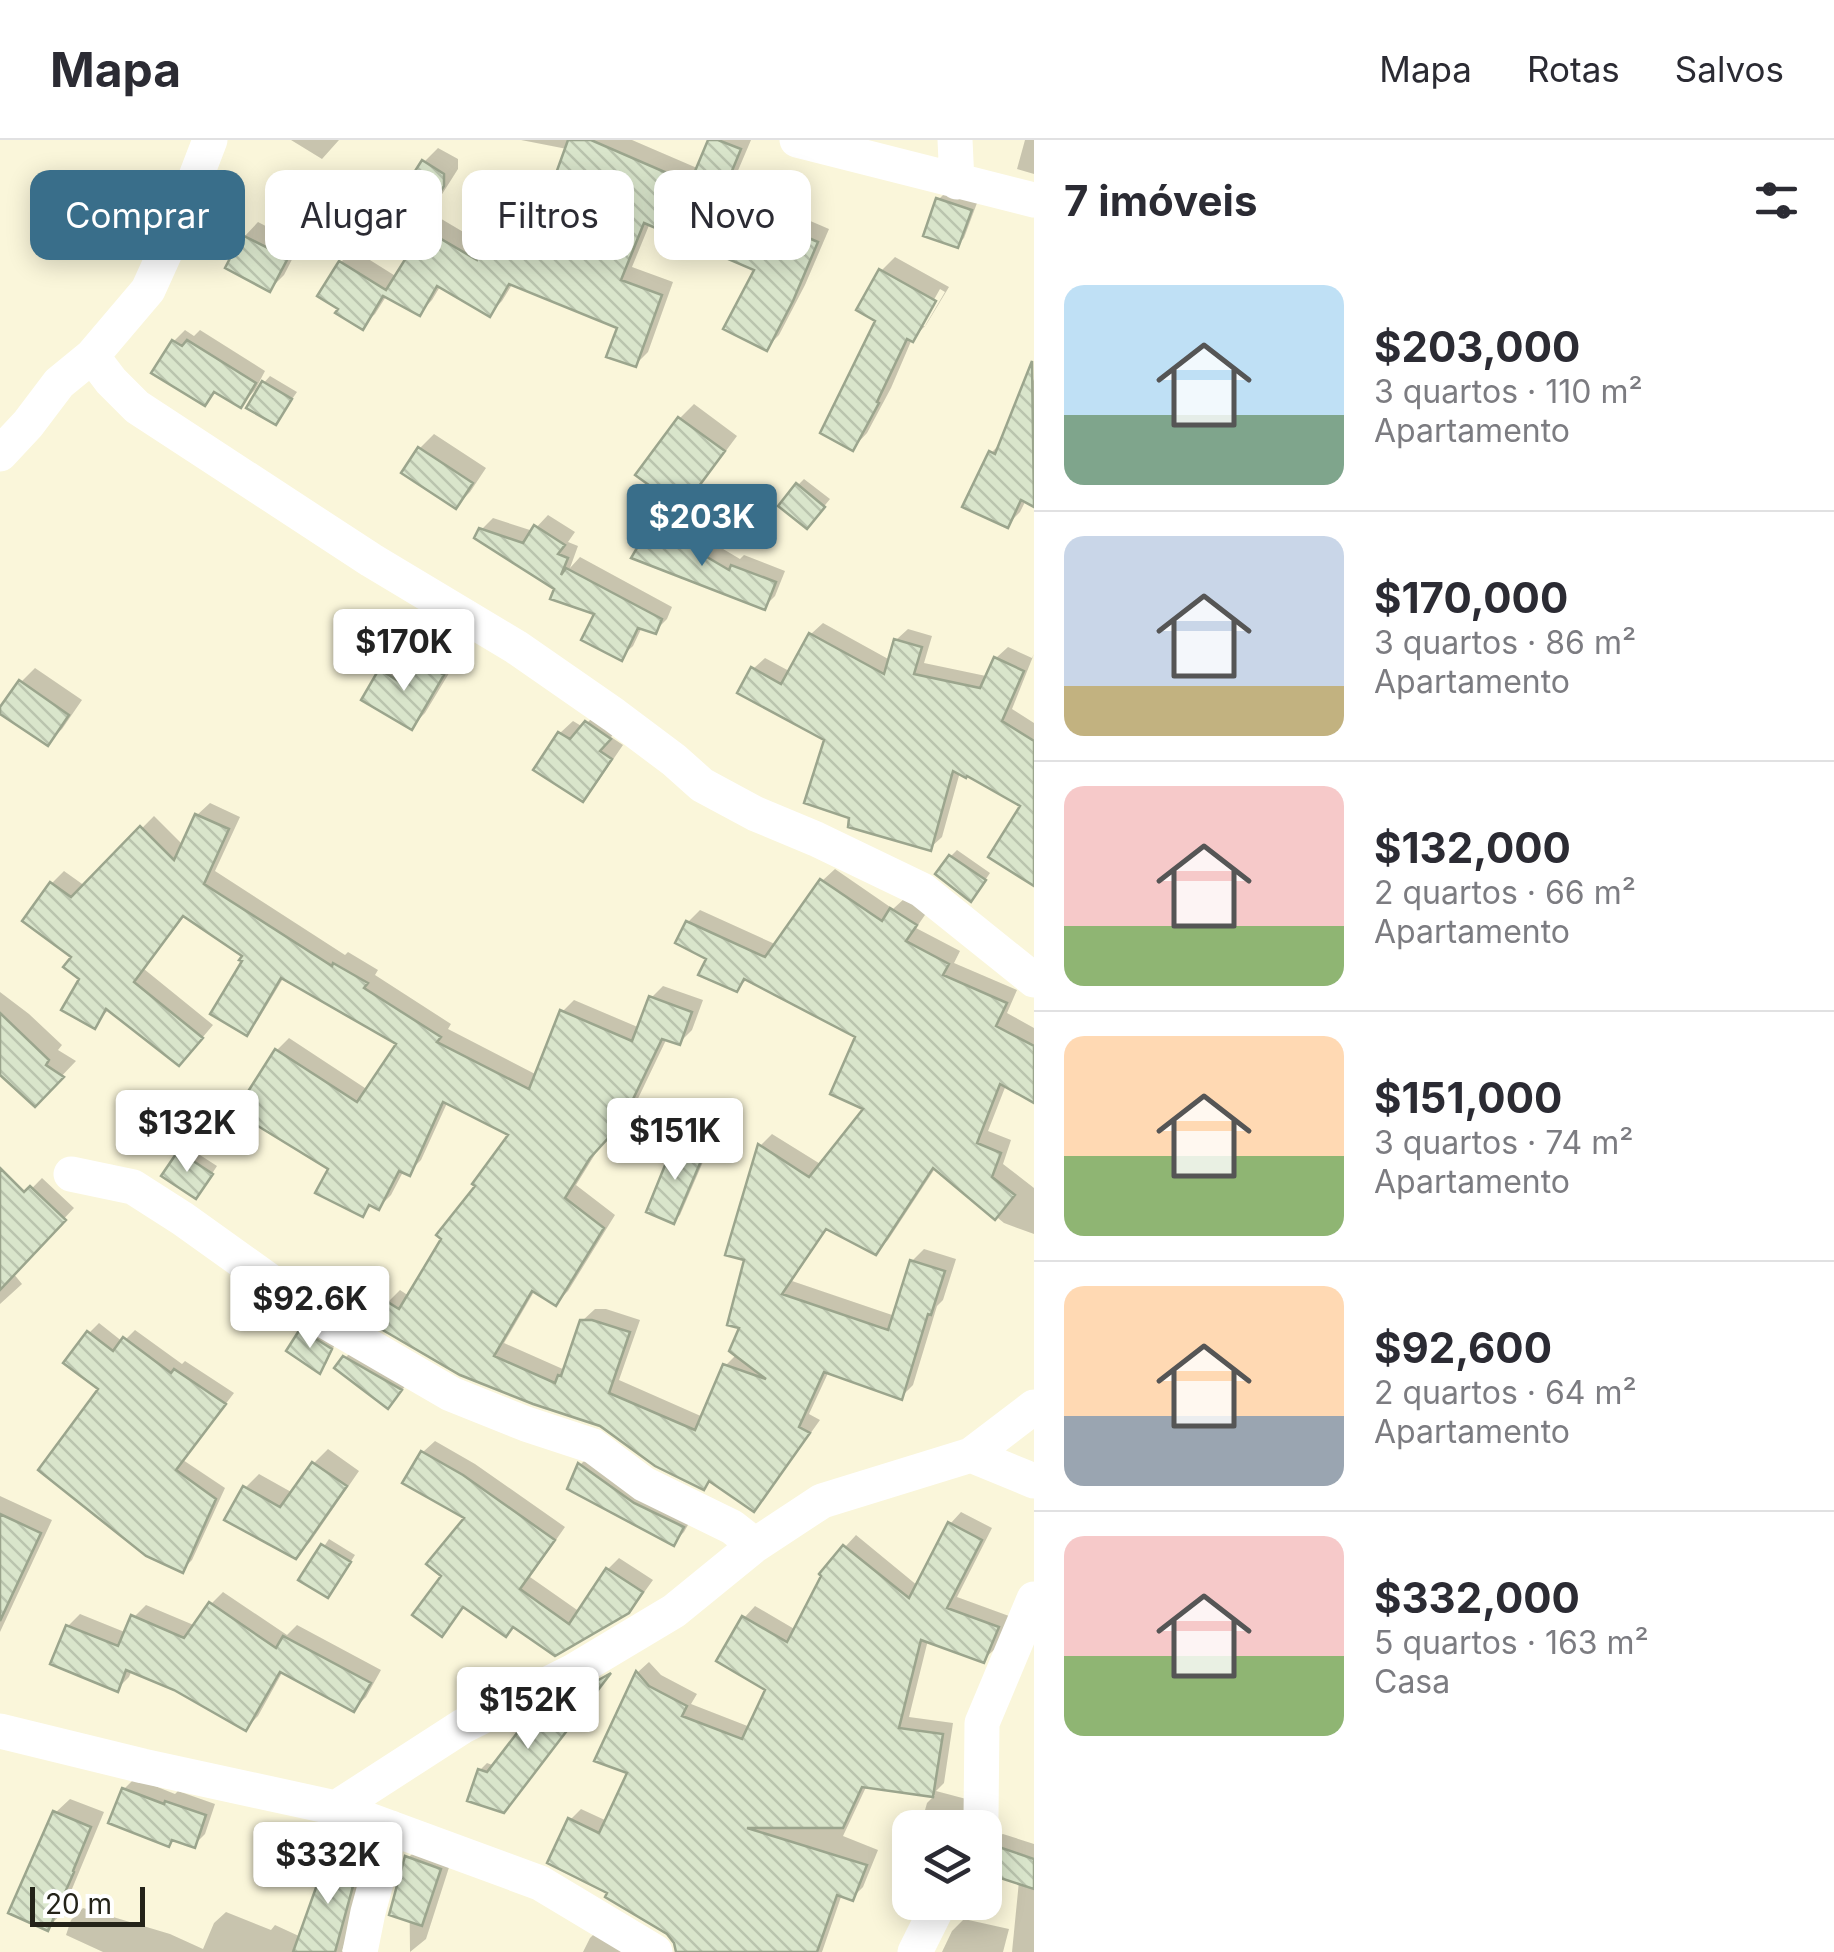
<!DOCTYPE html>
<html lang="pt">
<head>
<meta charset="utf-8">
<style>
  :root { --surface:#fff; --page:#f7f7f7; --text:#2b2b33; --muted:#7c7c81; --line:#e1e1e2; --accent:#396e8a }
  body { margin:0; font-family:Inter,sans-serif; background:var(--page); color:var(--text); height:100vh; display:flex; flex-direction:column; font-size:38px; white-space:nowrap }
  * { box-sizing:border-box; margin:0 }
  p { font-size:32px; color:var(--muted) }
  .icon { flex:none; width:55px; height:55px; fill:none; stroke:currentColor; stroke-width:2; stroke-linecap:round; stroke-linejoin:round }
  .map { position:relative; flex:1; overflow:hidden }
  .sheet { display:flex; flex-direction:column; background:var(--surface); width:800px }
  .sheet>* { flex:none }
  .hud { position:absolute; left:30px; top:30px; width:852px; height:90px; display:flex; gap:20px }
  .fabs { position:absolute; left:892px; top:1670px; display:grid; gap:20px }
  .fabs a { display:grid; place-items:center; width:110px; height:110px; border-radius:20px; background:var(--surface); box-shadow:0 5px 25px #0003; font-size:50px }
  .scale { position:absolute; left:30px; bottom:25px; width:115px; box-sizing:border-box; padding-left:10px; border:5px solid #242319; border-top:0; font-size:28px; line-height:35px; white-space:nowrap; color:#242319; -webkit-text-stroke:8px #fff; paint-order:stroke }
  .price { position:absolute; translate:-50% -85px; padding:0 22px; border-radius:10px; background:#fff; color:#222; font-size:32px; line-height:65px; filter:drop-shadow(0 2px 5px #0008) }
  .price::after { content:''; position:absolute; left:50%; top:60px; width:30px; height:22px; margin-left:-15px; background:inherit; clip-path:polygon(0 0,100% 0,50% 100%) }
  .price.selected { background:var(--accent); color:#fff }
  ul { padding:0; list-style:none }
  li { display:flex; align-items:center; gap:30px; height:250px; padding:0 30px }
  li+li { border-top:2px solid var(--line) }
  li span { display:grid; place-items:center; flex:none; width:280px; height:200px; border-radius:20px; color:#555 }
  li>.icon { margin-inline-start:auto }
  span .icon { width:120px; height:120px; fill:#fffc; stroke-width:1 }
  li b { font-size:42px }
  h2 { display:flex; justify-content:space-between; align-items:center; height:120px; padding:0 30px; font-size:42px }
  .tag { padding:0 35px; border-radius:20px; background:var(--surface); box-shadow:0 5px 25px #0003; font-size:35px; line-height:90px }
  .tag.selected { background:var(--accent); color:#fff }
  header { display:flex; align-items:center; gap:60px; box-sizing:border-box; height:140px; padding:0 50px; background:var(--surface); border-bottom:2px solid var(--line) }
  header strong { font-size:48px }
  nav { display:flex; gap:55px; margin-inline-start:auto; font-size:35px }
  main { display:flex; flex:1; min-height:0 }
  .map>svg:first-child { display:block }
  .shadow { fill:#0003; fill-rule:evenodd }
  .building { fill:url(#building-back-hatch); stroke:#9ba58d; stroke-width:2.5 }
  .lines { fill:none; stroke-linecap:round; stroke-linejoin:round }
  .street { stroke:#fff; stroke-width:35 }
</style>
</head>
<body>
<header>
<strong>Mapa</strong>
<nav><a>Mapa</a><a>Rotas</a><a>Salvos</a></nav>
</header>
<main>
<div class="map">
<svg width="1034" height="1812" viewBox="0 0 1034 1812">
  <defs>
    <pattern id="building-back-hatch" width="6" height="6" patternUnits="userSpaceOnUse" patternTransform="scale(2.5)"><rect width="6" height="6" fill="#d9e5cb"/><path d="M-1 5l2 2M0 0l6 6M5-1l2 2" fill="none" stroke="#bac4ae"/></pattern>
  </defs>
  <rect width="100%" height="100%" fill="#faf6da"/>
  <path class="shadow" d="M 291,0 L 339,0 L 322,19 Z
    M 521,0 L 632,0 L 697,28 L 711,0 L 751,0 L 731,47 L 829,89 L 805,145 L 779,195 L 766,208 L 758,129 L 650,83 L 632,127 L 673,142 L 648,212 L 635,225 L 620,186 L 513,143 L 502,161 L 489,174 L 441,145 L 432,160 L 420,173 L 387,155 L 375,174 L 362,186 L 341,122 L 354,110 L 397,137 L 426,90 L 438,77 L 487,106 L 493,92 L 506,79 L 555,102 L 574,56 L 567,9 Z
    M 1025,0 L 1034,0 L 1034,34 L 1017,29 Z
    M 438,8 L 458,19 L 458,29 L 432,70 L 418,84 L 424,22 Z
    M 945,53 L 977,63 L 964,98 L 957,105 L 939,59 Z
    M 258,82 L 300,104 L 284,135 L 270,149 L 244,97 Z
    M 895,117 L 949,147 L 926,185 L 912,199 L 891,248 L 867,293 L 853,308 L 879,180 L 881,131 ZM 940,149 L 945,152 L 925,186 L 919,186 Z
    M 185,190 L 194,196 L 200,190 L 265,231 L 255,250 L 241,265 L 217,250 L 204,263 L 154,232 L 174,201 Z
    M 270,236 L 297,252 L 276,282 L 261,246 Z
    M 1034,239 L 1034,359 L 1031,363 L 1026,360 L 1020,372 L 1007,385 L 991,313 L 1004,300 Z
    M 694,264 L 737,296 L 696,351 L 682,365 L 639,334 L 680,278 Z
    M 434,294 L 486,328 L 470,352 L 456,366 L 404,333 L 420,308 Z
    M 804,339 L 830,359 L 813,380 L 798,345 Z
    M 664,374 L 740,419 L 744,415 L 785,431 L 775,456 L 764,467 L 653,385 Z
    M 548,375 L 575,392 L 568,402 L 578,406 L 570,428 L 580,417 L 672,467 L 667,479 L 655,491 L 642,487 L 633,506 L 621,517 L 598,472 L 557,448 L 481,390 L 493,378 L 533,391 Z
    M 823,483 L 890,520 L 896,500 L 908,489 L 932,496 L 924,523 L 986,536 L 996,518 L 1008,507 L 1032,518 L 1034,514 L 1012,569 L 1034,583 L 1034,738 L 1024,665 L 960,632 L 942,697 L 930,708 L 852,676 L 827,599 L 753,529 L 765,518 L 791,532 L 811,494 Z
    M 434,507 L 457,520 L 425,573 L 411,587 L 381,531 L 395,517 L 415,529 Z
    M 35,528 L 82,560 L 62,589 L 47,603 L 21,542 Z
    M 600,570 L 621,585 L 611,597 L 623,605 L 595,646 L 582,659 L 560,593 L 573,581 L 583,587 Z
    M 210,663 L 240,677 L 215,731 L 345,815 L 348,812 L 378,830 L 375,835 L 451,884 L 448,889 L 537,935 L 562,872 L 574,860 L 640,888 L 651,858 L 663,846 L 703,860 L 692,890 L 680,902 L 667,898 L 633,969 L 602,1003 L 576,1045 L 615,1075 L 568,1151 L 556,1163 L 535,1150 L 504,1203 L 565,1230 L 582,1181 L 595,1169 L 606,1169 L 640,1180 L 619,1240 L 703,1277 L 725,1226 L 737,1214 L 742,1186 L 747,1118 L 760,1006 L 772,994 L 822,1025 L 867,968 L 858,896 L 748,838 L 737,849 L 709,818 L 688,782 L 700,770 L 777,805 L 822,741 L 835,729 L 893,769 L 905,758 L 927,772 L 916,788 L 960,811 L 954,823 L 1017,850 L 1007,873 L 1034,888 L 1034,960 L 1006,945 L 988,991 L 1011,1000 L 1003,1024 L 1034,1048 L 1034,1094 L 1004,1083 L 936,1027 L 888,1100 L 876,1112 L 828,1087 L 792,1141 L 895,1176 L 912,1121 L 924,1109 L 956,1119 L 943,1160 L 937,1166 L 913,1245 L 901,1257 L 829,1231 L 809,1274 L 820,1280 L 765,1357 L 753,1369 L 711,1339 L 704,1347 L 601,1284 L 387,1163 L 400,1150 L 409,1156 L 512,994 L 448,961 L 421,1020 L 409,1032 L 404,1030 L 391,1055 L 379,1067 L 373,1064 L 363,1074 L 331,1028 L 277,910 L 289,898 L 368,950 L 399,903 L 284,837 L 258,880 L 246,892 L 245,815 L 185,775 L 144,829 L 213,885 L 191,911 L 110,868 L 94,886 L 74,816 L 25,780 L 52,743 L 64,731 L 85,746 L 154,676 L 183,705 L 197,675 Z
    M 957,710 L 990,733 L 977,752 L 951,716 Z
    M 0,852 L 29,874 L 62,905 L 58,910 L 76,921 L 35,964 L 0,931 Z
    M 682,998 L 709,1008 L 680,1075 L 674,1081 L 676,1004 Z
    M 186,1006 L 217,1026 L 202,1049 L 180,1012 Z
    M 42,1038 L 74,1068 L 13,1133 L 22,1144 L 0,1164 L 0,1081 Z
    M 340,1128 L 364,1142 L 355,1161 L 349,1167 L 334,1134 Z
    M 99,1183 L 123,1202 L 135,1190 L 182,1224 L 185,1221 L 234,1253 L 183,1320 L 225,1348 L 192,1420 L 182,1430 L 102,1249 L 89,1193 Z
    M 309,1184 L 336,1202 L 326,1224 L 320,1231 L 302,1191 Z
    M 356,1207 L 411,1239 L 398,1255 L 345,1218 Z
    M 435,1301 L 475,1324 L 565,1387 L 530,1437 L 580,1472 L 608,1429 L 619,1418 L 653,1440 L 640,1458 L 628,1471 L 556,1514 L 515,1485 L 465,1465 L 442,1494 L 445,1435 L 467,1378 L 423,1312 Z
    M 328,1309 L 359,1331 L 310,1402 L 296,1416 L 245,1348 L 259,1334 L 293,1353 L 314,1323 Z
    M 591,1314 L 693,1376 L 684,1392 L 673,1403 L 580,1325 Z
    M 0,1356 L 52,1380 L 0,1492 Z
    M 961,1372 L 992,1388 L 957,1457 L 1009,1476 L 995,1509 L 983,1520 L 928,1500 L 909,1577 L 953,1583 L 944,1643 L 936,1651 L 970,1660 L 969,1688 L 920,1688 L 927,1663 L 935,1655 L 867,1645 L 843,1696 L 878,1710 L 863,1747 L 852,1758 L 842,1754 L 822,1812 L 689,1812 L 611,1752 L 570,1680 L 581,1669 L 607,1681 L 631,1632 L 598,1619 L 638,1532 L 649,1522 L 661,1535 L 697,1554 L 691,1564 L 750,1587 L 768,1549 L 744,1478 L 755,1466 L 796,1490 L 845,1407 L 856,1395 L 918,1446 L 950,1384 Z
    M 329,1399 L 355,1415 L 334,1448 L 302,1439 Z
    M 223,1452 L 287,1495 L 297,1485 L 381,1530 L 366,1557 L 354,1569 L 283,1531 L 258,1576 L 246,1588 L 175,1548 L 132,1530 L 129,1537 L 117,1549 L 68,1486 L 80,1474 L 127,1493 L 134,1477 L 146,1465 L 196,1486 L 211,1464 Z
    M 610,1533 L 510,1663 L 480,1630 L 487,1623 L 495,1626 L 534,1578 L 561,1560 Z
    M 135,1638 L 175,1654 L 178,1651 L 215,1664 L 205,1694 L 194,1705 L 174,1698 L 168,1704 L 124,1649 Z
    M 70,1659 L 104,1672 L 62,1773 L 48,1788 L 55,1673 Z
    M 1003,1694 L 1034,1704 L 1034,1812 L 1012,1812 L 1019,1741 L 985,1730 L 985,1697 L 992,1698 Z
    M 342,1703 L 369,1713 L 353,1777 L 342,1811 L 344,1812 L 103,1812 L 66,1795 L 71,1780 L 83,1768 L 170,1794 L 203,1809 L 214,1783 L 226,1772 L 271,1790 L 275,1785 L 301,1797 L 330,1715 Z
    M 422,1704 L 453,1715 L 426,1799 L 410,1812 L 409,1717 Z
    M 964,1779 L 1009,1789 L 1003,1812 L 942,1812 L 952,1791 Z
    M 604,1784 L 642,1812 L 583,1812 L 590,1798 Z"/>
  <path class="building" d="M 568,0 L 591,0 L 690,43 L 708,0 L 718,0 L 741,9 L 720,60 L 818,102 L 793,161 L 767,211 L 723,189 L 754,130 L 644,83 L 621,140 L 662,155 L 636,227 L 606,217 L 617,188 L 509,144 L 490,177 L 437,146 L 420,176 L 383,156 L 363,190 L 335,173 L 338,169 L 317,156 L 339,121 L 386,150 L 424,89 L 477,120 L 491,91 L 546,116 L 570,57 L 550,50 Z
    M 422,20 L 444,34 L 444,46 L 418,87 L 391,69 Z
    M 936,58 L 972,70 L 958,108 L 923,96 Z
    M 242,95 L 288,118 L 270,152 L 225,128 Z
    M 879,129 L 936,161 L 913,202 L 907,199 L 877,262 L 879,263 L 853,311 L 820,293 L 875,181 L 856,170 Z
    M 172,200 L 182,206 L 187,200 L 256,243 L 241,268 L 214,252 L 205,266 L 151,233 Z
    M 1032,221 L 1034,367 L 1021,360 L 1008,388 L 962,367 L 989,311 L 995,314 Z
    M 262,241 L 292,259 L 276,285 L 246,268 Z
    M 678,277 L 725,311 L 682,369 L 635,335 Z
    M 418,307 L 473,343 L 456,369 L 401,333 Z
    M 796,343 L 825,367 L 807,389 L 778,366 Z
    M 651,384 L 729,430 L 731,425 L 776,442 L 765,470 L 631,418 Z
    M 534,385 L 565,405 L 558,414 L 568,418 L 561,435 L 566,428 L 662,479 L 656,494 L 638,488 L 622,521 L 581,500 L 594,474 L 550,459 L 554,449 L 474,398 L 479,388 L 523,403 Z
    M 809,493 L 884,534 L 894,499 L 922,507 L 914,534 L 980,548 L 994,517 L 1024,531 L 1002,581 L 1034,601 L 1034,746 L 988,717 L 1020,666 L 967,636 L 966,638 L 953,631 L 931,711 L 848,687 L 849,678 L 804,663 L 824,600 L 737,553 L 751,527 L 781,544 Z
    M 418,520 L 444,535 L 412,590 L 361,560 L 379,529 L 403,544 Z
    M 19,540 L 69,575 L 48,606 L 0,574 L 0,567 Z
    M 585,581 L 611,599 L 600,611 L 612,619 L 583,662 L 533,630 L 558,592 L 570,599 Z
    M 195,674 L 229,689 L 204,744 L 332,826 L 333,823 L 368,843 L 364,848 L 441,897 L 437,902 L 529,949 L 560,870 L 632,901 L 649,856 L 692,872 L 680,905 L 662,899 L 621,984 L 590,1018 L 565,1058 L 604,1088 L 556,1166 L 532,1151 L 494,1216 L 555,1243 L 558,1235 L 561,1236 L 580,1180 L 592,1180 L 630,1192 L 609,1253 L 695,1290 L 723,1224 L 766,1239 L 729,1211 L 739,1188 L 727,1185 L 744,1120 L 725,1115 L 758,1004 L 809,1037 L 863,969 L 830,954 L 855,897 L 744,839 L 737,852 L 698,835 L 706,819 L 675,803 L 686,781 L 765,817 L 820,739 L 882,781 L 890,768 L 917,785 L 906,801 L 949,824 L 943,835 L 1007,863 L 996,886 L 1034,906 L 1034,963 L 1000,944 L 977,1003 L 1001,1013 L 992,1037 L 1015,1055 L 995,1080 L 933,1028 L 876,1115 L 826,1089 L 782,1154 L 888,1190 L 910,1120 L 945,1131 L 931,1175 L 928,1174 L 902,1260 L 824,1232 L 799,1287 L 810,1293 L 754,1372 L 709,1341 L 704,1350 L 655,1326 L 600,1286 L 533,1264 L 460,1235 L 369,1182 L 386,1161 L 399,1169 L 441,1099 L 436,1095 L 475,1046 L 472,1044 L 508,995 L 443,962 L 410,1036 L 399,1031 L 379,1070 L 369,1065 L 363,1077 L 315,1053 L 328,1029 L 235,972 L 275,909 L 357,962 L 396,904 L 281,838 L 247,896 L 210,874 L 242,821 L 239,820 L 242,816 L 183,776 L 134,842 L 203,898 L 179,926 L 106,869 L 95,889 L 61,870 L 79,839 L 63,827 L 71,817 L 22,781 L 50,742 L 71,757 L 140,686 L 174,720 Z
    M 949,715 L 986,740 L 971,762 L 935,734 Z
    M 0,873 L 49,920 L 46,925 L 64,937 L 35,967 L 0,935 Z
    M 674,1003 L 704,1014 L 674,1084 L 646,1072 Z
    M 178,1011 L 213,1034 L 196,1059 L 161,1036 Z
    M 0,1028 L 24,1052 L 30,1046 L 66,1080 L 0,1150 Z
    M 332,1133 L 359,1149 L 349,1170 L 320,1151 Z
    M 300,1189 L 332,1209 L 320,1234 L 286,1211 Z
    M 87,1191 L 113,1211 L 123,1197 L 171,1233 L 174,1229 L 226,1264 L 176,1330 L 216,1359 L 183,1433 L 146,1416 L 38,1330 L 98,1249 L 63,1223 Z
    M 343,1216 L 402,1250 L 388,1269 L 334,1228 Z
    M 421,1311 L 463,1335 L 555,1400 L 520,1449 L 569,1484 L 606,1428 L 643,1452 L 629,1473 L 555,1516 L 513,1487 L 506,1497 L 463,1467 L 442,1497 L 412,1475 L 441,1436 L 426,1424 L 464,1378 L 402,1343 Z
    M 312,1322 L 347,1346 L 296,1419 L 224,1380 L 243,1346 L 280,1367 Z
    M 578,1323 L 634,1363 L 684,1387 L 674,1406 L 567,1349 Z
    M 0,1374 L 41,1393 L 0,1481 Z
    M 948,1382 L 982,1400 L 947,1468 L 999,1487 L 984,1523 L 921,1500 L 899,1588 L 943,1594 L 933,1657 L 862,1647 L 843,1688 L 747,1688 L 867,1725 L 853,1761 L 837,1755 L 817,1812 L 676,1812 L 674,1803 L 667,1794 L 605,1757 L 607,1753 L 547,1723 L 568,1678 L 599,1693 L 627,1633 L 594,1621 L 636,1531 L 649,1546 L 687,1566 L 682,1576 L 742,1599 L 765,1550 L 716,1521 L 742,1476 L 787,1502 L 821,1436 L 819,1434 L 843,1405 L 909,1458 Z
    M 321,1404 L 351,1422 L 328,1458 L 298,1440 Z
    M 209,1462 L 276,1508 L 283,1496 L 371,1543 L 354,1572 L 280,1532 L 246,1591 L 174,1550 L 126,1530 L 118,1552 L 50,1524 L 66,1485 L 118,1506 L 131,1475 L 184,1498 Z
    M 611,1533 L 504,1673 L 467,1661 L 478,1629 L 487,1632 L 524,1584 L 552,1566 Z
    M 122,1648 L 164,1664 L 165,1661 L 206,1675 L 195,1708 L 172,1700 L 169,1707 L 108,1683 Z
    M 53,1671 L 91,1687 L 73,1731 L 74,1732 L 48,1791 L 8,1773 Z
    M 990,1704 L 1034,1719 L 1034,1749 L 985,1733 L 985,1707 Z
    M 328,1714 L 359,1724 L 335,1812 L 293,1812 Z
    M 405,1716 L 441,1729 L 422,1786 L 389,1775 Z"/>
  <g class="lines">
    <path class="street" d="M 797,0 L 1034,60
      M 955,0 L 957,42
      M 92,216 L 111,241 L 137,267 L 371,420 L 516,507 L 614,575 L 674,620 L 702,645 L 756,674 L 816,699 L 922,750 L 1034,840
      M 0,314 L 28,284 L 59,243 L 92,216 L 148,150 L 177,86 L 210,0
      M 71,1034 L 133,1047 L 183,1079 L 327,1182 L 451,1254 L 526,1284 L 593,1306 L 644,1344 L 732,1387 L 755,1405
      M 971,1315 L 1034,1341
      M 0,1591 L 143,1626 L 336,1668 L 540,1743 L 655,1812
      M 336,1668 L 463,1586 L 572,1532 L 674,1471 L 755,1405 L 822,1361 L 971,1315 L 1034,1267
      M 976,1688 L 981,1677 L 982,1583 L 1034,1459
      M 360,1812 L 368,1772 L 391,1688
      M 915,1812 L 940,1762"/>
  </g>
</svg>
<div class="fabs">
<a><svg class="icon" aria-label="layers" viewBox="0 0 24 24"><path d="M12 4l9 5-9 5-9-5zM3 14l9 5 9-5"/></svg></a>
</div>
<div class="scale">20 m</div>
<b class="price selected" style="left:702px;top:429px">$203K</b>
<b class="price" style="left:404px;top:554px">$170K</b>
<b class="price" style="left:187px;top:1035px">$132K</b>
<b class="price" style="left:675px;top:1043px">$151K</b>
<b class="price" style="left:310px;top:1211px">$92.6K</b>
<b class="price" style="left:528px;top:1612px">$152K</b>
<b class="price" style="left:328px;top:1767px">$332K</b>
<div class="hud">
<a class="tag selected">Comprar</a>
<a class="tag">Alugar</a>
<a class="tag">Filtros</a>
<a class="tag">Novo</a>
</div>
</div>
<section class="sheet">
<h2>7 imóveis<svg class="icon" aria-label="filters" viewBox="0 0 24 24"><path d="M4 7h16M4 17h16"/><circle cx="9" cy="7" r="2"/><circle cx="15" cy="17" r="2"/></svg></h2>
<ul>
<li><span style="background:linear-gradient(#bfe0f5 65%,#7fa58c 0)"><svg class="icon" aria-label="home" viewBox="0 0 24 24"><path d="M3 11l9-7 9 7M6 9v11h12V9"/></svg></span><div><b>$203,000</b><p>3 quartos · 110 m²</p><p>Apartamento</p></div></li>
<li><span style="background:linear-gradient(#c9d6e8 75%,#c2b280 0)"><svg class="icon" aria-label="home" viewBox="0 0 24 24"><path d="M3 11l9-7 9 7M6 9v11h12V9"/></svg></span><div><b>$170,000</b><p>3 quartos · 86 m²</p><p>Apartamento</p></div></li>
<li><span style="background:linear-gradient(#f6c9c9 70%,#8fb573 0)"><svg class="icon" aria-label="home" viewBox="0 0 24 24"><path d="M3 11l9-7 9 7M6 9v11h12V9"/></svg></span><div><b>$132,000</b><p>2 quartos · 66 m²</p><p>Apartamento</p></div></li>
<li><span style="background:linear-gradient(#ffd9b3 60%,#8fb573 0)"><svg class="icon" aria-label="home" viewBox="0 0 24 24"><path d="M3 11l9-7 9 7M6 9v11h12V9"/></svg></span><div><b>$151,000</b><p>3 quartos · 74 m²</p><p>Apartamento</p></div></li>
<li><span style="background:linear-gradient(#ffd9b3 65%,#9aa5b1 0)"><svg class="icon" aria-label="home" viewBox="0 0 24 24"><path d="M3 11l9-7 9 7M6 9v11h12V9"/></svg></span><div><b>$92,600</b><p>2 quartos · 64 m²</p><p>Apartamento</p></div></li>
<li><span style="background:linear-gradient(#f6c9c9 60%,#8fb573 0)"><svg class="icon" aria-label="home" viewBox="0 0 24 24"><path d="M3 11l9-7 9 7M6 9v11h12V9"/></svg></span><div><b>$332,000</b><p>5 quartos · 163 m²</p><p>Casa</p></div></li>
</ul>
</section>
</main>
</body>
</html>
